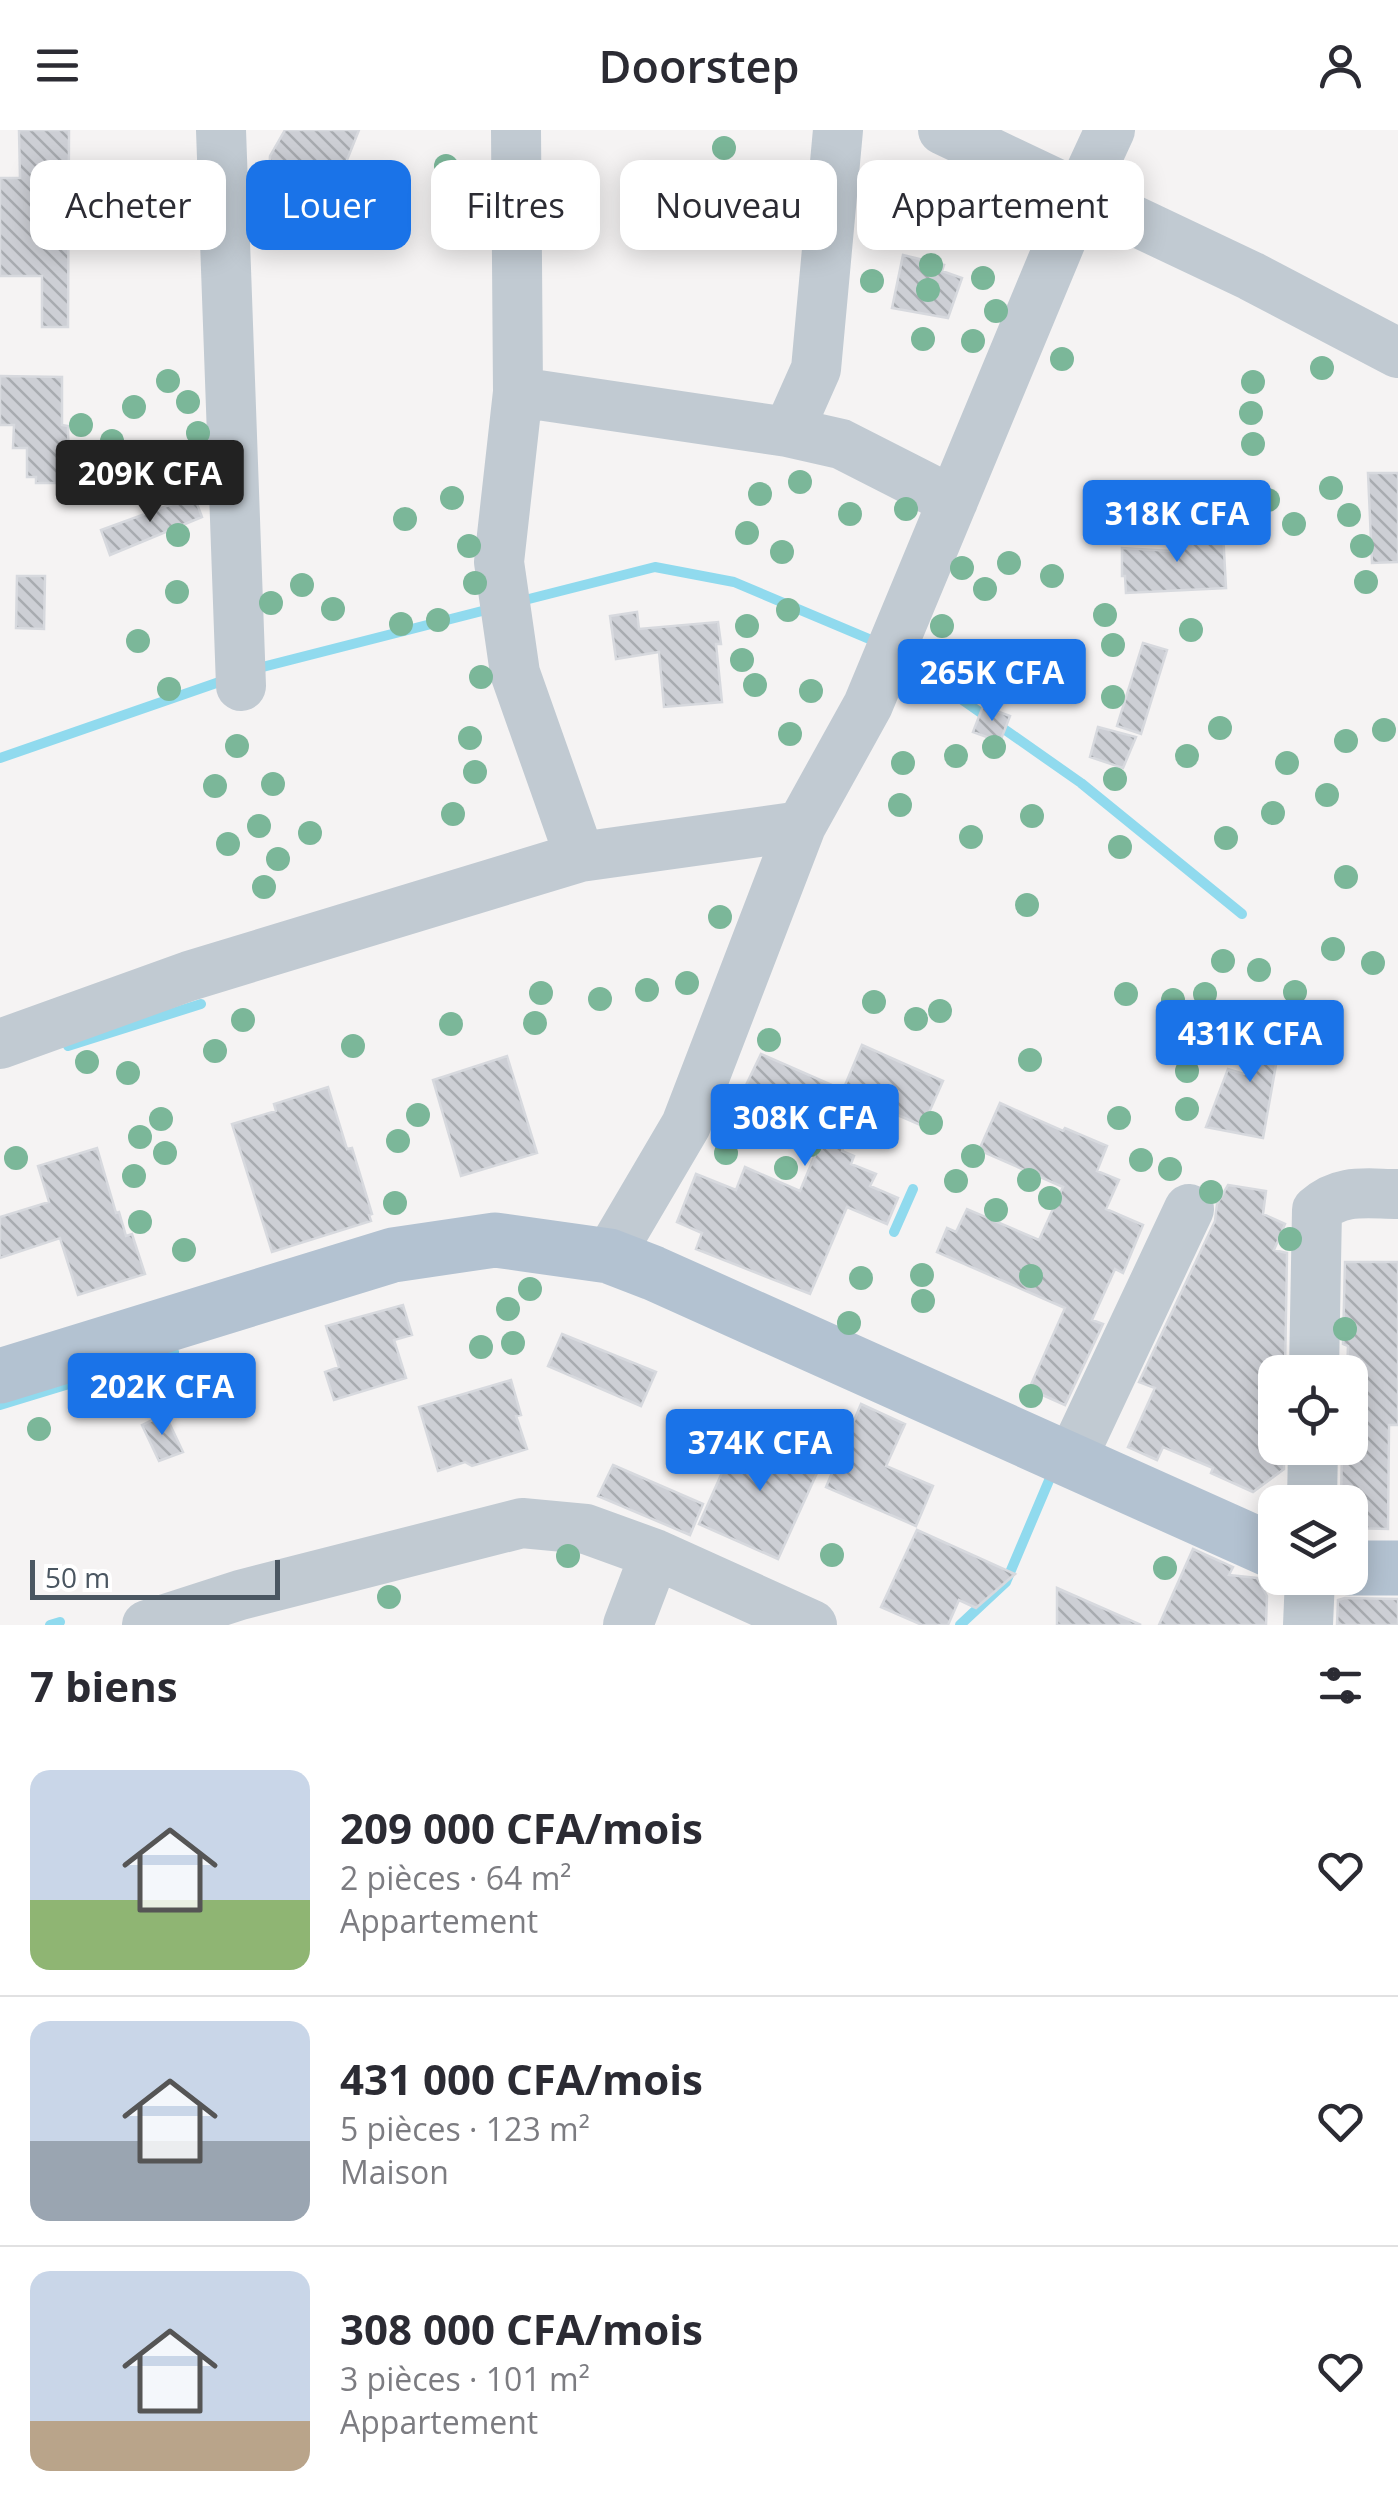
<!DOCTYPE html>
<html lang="fr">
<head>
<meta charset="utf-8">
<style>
  :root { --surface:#fff; --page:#f2f2f3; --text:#2b2b33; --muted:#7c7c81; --line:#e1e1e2; --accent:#1a73e8 }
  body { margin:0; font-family:"Open Sans",sans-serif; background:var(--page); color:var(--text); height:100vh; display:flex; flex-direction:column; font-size:38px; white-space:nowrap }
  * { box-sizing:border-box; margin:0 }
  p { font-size:32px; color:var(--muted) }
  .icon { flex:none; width:55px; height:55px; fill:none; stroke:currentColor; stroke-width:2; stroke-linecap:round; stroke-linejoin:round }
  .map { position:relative; height:1495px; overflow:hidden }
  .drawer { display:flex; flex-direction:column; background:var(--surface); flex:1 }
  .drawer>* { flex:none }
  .guide { position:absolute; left:30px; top:30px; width:1340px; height:90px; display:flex; gap:20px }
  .buttons { position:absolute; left:1258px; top:1225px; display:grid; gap:20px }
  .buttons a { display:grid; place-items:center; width:110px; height:110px; border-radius:20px; background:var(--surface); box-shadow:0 5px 25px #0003; font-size:50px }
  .scale { position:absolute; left:30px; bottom:25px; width:250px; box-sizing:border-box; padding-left:10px; border:5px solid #4a5661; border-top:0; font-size:28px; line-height:35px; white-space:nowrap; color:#4a5661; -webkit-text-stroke:8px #fff; paint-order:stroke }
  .price { position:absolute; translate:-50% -85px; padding:0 22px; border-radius:10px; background:var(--accent); color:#fff; font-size:32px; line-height:65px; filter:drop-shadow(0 2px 5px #0008) }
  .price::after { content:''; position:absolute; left:50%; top:60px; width:30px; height:22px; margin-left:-15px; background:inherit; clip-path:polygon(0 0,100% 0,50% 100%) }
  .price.on { background:#222; color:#fff }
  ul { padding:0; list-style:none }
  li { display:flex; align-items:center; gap:30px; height:250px; padding:0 30px }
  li+li { border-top:2px solid var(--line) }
  li span { display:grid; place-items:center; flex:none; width:280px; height:200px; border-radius:20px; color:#555 }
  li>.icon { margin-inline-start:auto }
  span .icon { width:120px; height:120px; fill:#fffc; stroke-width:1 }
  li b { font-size:42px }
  h2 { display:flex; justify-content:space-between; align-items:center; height:120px; padding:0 30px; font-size:42px }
  .tag { padding:0 35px; border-radius:20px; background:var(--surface); box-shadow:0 5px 25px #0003; font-size:35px; line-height:90px }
  .tag.on { background:var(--accent); color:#fff }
  header { display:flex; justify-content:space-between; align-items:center; height:130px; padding:0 30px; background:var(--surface); font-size:45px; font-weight:600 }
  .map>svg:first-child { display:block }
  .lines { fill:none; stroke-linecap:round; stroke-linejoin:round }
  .stream { stroke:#90daee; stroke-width:10 }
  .building { fill:url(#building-back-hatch); stroke:#d7d9de; stroke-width:2.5 }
  .minor { stroke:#c1cad2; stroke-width:50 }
  .major { stroke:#b3c2d1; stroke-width:55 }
  .tree { fill:#7bb799 }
</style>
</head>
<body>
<header><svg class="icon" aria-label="menu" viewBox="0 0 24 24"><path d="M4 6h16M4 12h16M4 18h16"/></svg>Doorstep<svg class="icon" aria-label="person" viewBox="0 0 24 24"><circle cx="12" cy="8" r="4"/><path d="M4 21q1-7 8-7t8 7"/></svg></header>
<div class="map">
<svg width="1398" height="1495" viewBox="0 0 1398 1495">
  <defs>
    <pattern id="building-back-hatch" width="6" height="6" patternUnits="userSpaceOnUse" patternTransform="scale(2.5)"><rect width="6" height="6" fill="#cdcfd5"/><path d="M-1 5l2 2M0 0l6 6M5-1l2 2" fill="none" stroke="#a8abb0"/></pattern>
  </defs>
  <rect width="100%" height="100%" fill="#f5f3f3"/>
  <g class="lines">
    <path class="stream" d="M 517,472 L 655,437 L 734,452 L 881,514
      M 904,529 L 1081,653 L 1242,784
      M 255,539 L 490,479
      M 0,628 L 225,550
      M 68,916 L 201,874
      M 894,1102 L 913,1059
      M 0,1275 L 174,1222
      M 50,1495 L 60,1492
      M 960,1495 L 1006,1452 L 1053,1341"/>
  </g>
  <path class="building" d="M 19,0 L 69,0 L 68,197 L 42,197 L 42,146 L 0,146 L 0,48 L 20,48 Z
    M 285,0 L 359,0 L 325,85 L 268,63 L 270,26 Z
    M 903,125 L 944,135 L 942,141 L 962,148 L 948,188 L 892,178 Z
    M 0,246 L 62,247 L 62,295 L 68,296 L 69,353 L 36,353 L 36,347 L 27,347 L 27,318 L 13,318 L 14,295 L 0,295 Z
    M 1368,343 L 1398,343 L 1398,432 L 1372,433 Z
    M 194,366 L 202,387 L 110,425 L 101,400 Z
    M 1223,402 L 1226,458 L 1126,463 L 1125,446 L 1122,446 L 1122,418 L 1172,421 L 1173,404 Z
    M 17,446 L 45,446 L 44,499 L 16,498 Z
    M 637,482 L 639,499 L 718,492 L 721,514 L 716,514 L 722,572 L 664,577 L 659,522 L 616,529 L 610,486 Z
    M 1143,513 L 1167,520 L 1141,604 L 1117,596 Z
    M 983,576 L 1010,586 L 1000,612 L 973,602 Z
    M 1098,597 L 1136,607 L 1123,638 L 1090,627 Z
    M 1260,886 L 1284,890 L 1263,1008 L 1206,997 L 1228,939 L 1244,944 Z
    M 862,915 L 943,951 L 923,996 L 863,970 L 842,1021 L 854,1026 L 851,1034 L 876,1044 L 870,1056 L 898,1068 L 887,1094 L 847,1077 L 810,1164 L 696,1119 L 702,1103 L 677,1092 L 696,1044 L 736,1060 L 745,1037 L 800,1061 L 817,1020 L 804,1004 L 737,974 L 761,924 L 843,960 Z
    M 507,926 L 537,1023 L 461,1046 L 433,950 Z
    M 328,957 L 347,1019 L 352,1018 L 372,1084 L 369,1085 L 371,1091 L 272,1122 L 232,994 L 276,981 L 274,974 Z
    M 1000,973 L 1063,1001 L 1065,998 L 1107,1016 L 1097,1041 L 1119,1050 L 1106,1079 L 1143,1095 L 1123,1143 L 1115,1139 L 1092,1190 L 1103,1194 L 1065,1275 L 1029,1259 L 1065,1178 L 937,1122 L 947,1098 L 956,1102 L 967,1079 L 1039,1110 L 1063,1057 L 979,1020 Z
    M 97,1018 L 116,1083 L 119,1082 L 126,1106 L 132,1104 L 145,1144 L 78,1165 L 60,1108 L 0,1128 L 0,1087 L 49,1072 L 38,1036 Z
    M 1228,1055 L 1266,1061 L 1263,1084 L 1285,1094 L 1274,1120 L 1287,1123 L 1285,1242 L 1275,1242 L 1275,1318 L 1284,1318 L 1284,1339 L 1253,1362 L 1211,1343 L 1213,1338 L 1163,1317 L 1157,1330 L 1128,1317 L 1155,1258 L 1139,1252 L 1215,1091 L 1217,1074 Z
    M 1345,1132 L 1398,1132 L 1398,1295 L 1389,1295 L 1388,1399 L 1350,1398 L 1350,1372 L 1341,1372 L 1342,1318 L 1350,1318 L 1350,1242 L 1347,1242 L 1348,1216 L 1343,1214 Z
    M 403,1175 L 412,1205 L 394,1210 L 406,1248 L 334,1270 L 325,1242 L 339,1237 L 326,1196 Z
    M 562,1204 L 656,1242 L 641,1276 L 548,1236 Z
    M 511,1250 L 521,1285 L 516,1286 L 527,1319 L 472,1336 L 465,1332 L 438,1341 L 419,1277 Z
    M 861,1274 L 905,1294 L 886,1336 L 933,1356 L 916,1396 L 826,1357 Z
    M 165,1284 L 183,1322 L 159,1331 L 142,1295 Z
    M 742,1298 L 821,1334 L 778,1429 L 699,1394 Z
    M 613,1335 L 703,1374 L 690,1405 L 598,1366 Z
    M 917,1400 L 1015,1444 L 976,1478 L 959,1470 L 948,1495 L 922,1495 L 881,1477 Z
    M 1193,1419 L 1233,1437 L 1229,1445 L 1257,1448 L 1267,1466 L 1266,1495 L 1159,1495 Z
    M 1057,1458 L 1141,1495 L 1057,1495 Z
    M 1345,1468 L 1398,1469 L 1398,1495 L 1337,1495 L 1338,1470 Z"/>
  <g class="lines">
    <path class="minor" d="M 221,0 L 241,556
      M 516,0 L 518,262 L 499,432 L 515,543 L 580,727
      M 943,0 L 1251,146 L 1398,223
      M 518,262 L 788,302 L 841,314 L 953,371
      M 788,302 L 816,239 L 838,0
      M 0,914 L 189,846 L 580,727 L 801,696
      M 609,1126 L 686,995 L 801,696 L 868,575 L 1080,65 L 1110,0
      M 1314,1242 L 1317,1080 C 1341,1058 1367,1064 1398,1064
      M 1071,1330 L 1189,1079
      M 1312,1372 L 1313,1318
      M 147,1495 L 240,1465 L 522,1393 L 586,1399 L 655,1424 L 812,1495
      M 628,1495 L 655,1424
      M 1308,1495 L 1310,1448"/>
    <path class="major" d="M 0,1246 L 393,1125 L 495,1110 L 609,1126 L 653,1143 L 1275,1422
      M 1350,1438 L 1398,1438"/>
  </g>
  <g class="tree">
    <circle cx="724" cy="18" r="12"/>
    <circle cx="446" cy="36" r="12"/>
    <circle cx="897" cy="46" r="12"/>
    <circle cx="931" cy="135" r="12"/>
    <circle cx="983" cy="148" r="12"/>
    <circle cx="872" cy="151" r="12"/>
    <circle cx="928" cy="160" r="12"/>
    <circle cx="996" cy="181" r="12"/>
    <circle cx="923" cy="209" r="12"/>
    <circle cx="973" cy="211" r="12"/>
    <circle cx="1062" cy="229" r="12"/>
    <circle cx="1322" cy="238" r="12"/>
    <circle cx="168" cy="251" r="12"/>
    <circle cx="1253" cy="252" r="12"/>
    <circle cx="188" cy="272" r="12"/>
    <circle cx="134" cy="277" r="12"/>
    <circle cx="1251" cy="283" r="12"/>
    <circle cx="81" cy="295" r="12"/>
    <circle cx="198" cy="303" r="12"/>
    <circle cx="112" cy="311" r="12"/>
    <circle cx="1253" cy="314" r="12"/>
    <circle cx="73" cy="340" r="12"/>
    <circle cx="800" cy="352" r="12"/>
    <circle cx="1331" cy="358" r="12"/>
    <circle cx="197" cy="363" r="12"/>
    <circle cx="760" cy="364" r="12"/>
    <circle cx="452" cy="368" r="12"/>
    <circle cx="1268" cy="370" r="12"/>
    <circle cx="906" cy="379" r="12"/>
    <circle cx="850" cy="384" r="12"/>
    <circle cx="1349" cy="385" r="12"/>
    <circle cx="405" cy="389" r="12"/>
    <circle cx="1294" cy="394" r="12"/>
    <circle cx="747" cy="403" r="12"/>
    <circle cx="178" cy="405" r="12"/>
    <circle cx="469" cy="416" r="12"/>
    <circle cx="1362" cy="416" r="12"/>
    <circle cx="782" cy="422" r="12"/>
    <circle cx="1009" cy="433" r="12"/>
    <circle cx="962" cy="438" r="12"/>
    <circle cx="1052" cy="446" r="12"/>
    <circle cx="1366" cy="452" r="12"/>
    <circle cx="475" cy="453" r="12"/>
    <circle cx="302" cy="455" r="12"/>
    <circle cx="985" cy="459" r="12"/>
    <circle cx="177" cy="462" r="12"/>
    <circle cx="271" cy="473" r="12"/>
    <circle cx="333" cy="479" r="12"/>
    <circle cx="788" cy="480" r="12"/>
    <circle cx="1105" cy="485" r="12"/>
    <circle cx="438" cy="490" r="12"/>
    <circle cx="401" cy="494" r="12"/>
    <circle cx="747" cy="496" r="12"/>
    <circle cx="942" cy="496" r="12"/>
    <circle cx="1191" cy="500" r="12"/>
    <circle cx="138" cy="511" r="12"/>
    <circle cx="1113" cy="515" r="12"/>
    <circle cx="742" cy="530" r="12"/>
    <circle cx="987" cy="543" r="12"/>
    <circle cx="481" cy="547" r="12"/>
    <circle cx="1067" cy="551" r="12"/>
    <circle cx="755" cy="555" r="12"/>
    <circle cx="169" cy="559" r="12"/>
    <circle cx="811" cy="561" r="12"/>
    <circle cx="1113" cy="567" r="12"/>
    <circle cx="1220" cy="598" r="12"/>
    <circle cx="1384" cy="600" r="12"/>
    <circle cx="790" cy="604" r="12"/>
    <circle cx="470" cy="608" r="12"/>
    <circle cx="1346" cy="611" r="12"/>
    <circle cx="237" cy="616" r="12"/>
    <circle cx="994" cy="617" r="12"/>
    <circle cx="956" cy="626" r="12"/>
    <circle cx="1187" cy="626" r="12"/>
    <circle cx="903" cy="633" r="12"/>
    <circle cx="1287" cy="633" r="12"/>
    <circle cx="475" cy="642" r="12"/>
    <circle cx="1115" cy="649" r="12"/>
    <circle cx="273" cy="654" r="12"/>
    <circle cx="215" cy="656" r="12"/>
    <circle cx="1327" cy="665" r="12"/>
    <circle cx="900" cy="675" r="12"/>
    <circle cx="1273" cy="683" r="12"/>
    <circle cx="453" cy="684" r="12"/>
    <circle cx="1032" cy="686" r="12"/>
    <circle cx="259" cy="696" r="12"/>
    <circle cx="310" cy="703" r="12"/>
    <circle cx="971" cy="707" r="12"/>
    <circle cx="1226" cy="708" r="12"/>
    <circle cx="228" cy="714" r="12"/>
    <circle cx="1120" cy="717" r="12"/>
    <circle cx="278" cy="729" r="12"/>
    <circle cx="1346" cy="747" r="12"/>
    <circle cx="264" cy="757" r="12"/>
    <circle cx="1027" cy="775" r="12"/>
    <circle cx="720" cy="787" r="12"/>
    <circle cx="1333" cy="819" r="12"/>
    <circle cx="1223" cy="831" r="12"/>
    <circle cx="1373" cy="833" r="12"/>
    <circle cx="1259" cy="840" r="12"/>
    <circle cx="687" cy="853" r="12"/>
    <circle cx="647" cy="860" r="12"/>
    <circle cx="1295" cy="862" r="12"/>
    <circle cx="541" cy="863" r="12"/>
    <circle cx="1126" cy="864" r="12"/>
    <circle cx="1205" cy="864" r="12"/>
    <circle cx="600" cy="869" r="12"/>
    <circle cx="1173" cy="870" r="12"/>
    <circle cx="874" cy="872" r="12"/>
    <circle cx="940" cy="881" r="12"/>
    <circle cx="916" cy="889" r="12"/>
    <circle cx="243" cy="890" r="12"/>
    <circle cx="1296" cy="892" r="12"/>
    <circle cx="535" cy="893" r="12"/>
    <circle cx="451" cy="894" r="12"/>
    <circle cx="1197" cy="906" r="12"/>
    <circle cx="769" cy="910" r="12"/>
    <circle cx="353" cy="916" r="12"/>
    <circle cx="215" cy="921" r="12"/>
    <circle cx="1030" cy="930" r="12"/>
    <circle cx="87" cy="932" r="12"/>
    <circle cx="1187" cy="941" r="12"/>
    <circle cx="128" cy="943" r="12"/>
    <circle cx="1187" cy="979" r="12"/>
    <circle cx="732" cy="982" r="12"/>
    <circle cx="418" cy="985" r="12"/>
    <circle cx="1119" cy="988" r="12"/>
    <circle cx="161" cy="989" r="12"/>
    <circle cx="931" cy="993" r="12"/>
    <circle cx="780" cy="999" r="12"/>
    <circle cx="140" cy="1007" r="12"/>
    <circle cx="398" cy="1011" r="12"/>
    <circle cx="810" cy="1015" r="12"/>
    <circle cx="165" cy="1023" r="12"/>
    <circle cx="726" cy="1023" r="12"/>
    <circle cx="973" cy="1026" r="12"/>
    <circle cx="16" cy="1028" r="12"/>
    <circle cx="1141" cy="1030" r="12"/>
    <circle cx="786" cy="1038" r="12"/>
    <circle cx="1170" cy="1039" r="12"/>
    <circle cx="134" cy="1046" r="12"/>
    <circle cx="1029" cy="1050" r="12"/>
    <circle cx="956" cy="1051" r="12"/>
    <circle cx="1211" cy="1062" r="12"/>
    <circle cx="1050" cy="1068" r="12"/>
    <circle cx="395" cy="1073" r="12"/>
    <circle cx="996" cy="1080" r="12"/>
    <circle cx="140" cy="1092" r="12"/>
    <circle cx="1290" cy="1109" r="12"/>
    <circle cx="184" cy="1120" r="12"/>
    <circle cx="922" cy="1145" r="12"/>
    <circle cx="1031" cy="1146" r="12"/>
    <circle cx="861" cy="1148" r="12"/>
    <circle cx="530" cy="1159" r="12"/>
    <circle cx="923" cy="1171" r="12"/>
    <circle cx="508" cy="1179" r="12"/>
    <circle cx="849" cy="1193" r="12"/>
    <circle cx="1345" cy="1199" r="12"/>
    <circle cx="513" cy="1213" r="12"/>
    <circle cx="481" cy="1217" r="12"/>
    <circle cx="1031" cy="1266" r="12"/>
    <circle cx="39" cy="1299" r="12"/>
    <circle cx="832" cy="1425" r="12"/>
    <circle cx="568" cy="1426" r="12"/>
    <circle cx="1165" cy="1438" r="12"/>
    <circle cx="389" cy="1467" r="12"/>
  </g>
</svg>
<div class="buttons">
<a><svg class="icon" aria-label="locate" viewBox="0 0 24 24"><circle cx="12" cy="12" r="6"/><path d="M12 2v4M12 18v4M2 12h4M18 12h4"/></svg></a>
<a><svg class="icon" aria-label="layers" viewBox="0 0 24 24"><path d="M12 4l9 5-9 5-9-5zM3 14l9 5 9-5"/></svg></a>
</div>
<div class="scale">50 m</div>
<b class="price on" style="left:150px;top:395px">209K CFA</b>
<b class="price" style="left:1177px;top:435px">318K CFA</b>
<b class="price" style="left:992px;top:594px">265K CFA</b>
<b class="price" style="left:1250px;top:955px">431K CFA</b>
<b class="price" style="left:805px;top:1039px">308K CFA</b>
<b class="price" style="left:162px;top:1308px">202K CFA</b>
<b class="price" style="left:760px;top:1364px">374K CFA</b>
<div class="guide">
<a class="tag">Acheter</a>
<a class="tag on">Louer</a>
<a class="tag">Filtres</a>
<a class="tag">Nouveau</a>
<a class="tag">Appartement</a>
</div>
</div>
<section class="drawer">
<h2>7 biens<svg class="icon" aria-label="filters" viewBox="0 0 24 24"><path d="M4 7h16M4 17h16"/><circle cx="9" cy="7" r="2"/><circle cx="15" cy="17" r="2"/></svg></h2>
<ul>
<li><span style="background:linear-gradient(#c9d6e8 65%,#8fb573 0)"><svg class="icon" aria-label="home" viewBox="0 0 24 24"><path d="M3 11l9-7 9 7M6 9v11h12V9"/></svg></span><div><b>209 000 CFA/mois</b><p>2 pièces · 64 m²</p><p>Appartement</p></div><svg class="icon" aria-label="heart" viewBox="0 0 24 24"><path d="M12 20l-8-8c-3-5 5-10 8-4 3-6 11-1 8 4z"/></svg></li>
<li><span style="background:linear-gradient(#c9d6e8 60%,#9aa5b1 0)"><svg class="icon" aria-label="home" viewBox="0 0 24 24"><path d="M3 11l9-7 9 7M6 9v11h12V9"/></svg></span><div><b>431 000 CFA/mois</b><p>5 pièces · 123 m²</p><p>Maison</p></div><svg class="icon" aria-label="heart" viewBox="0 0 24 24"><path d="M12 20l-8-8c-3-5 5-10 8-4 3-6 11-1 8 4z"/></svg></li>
<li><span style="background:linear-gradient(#c9d6e8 75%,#b9a48a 0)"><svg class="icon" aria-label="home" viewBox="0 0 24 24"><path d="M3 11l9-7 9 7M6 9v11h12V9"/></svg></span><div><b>308 000 CFA/mois</b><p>3 pièces · 101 m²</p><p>Appartement</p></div><svg class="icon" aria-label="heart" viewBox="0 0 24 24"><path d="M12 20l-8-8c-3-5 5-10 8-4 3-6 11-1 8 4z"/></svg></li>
</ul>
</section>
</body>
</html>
